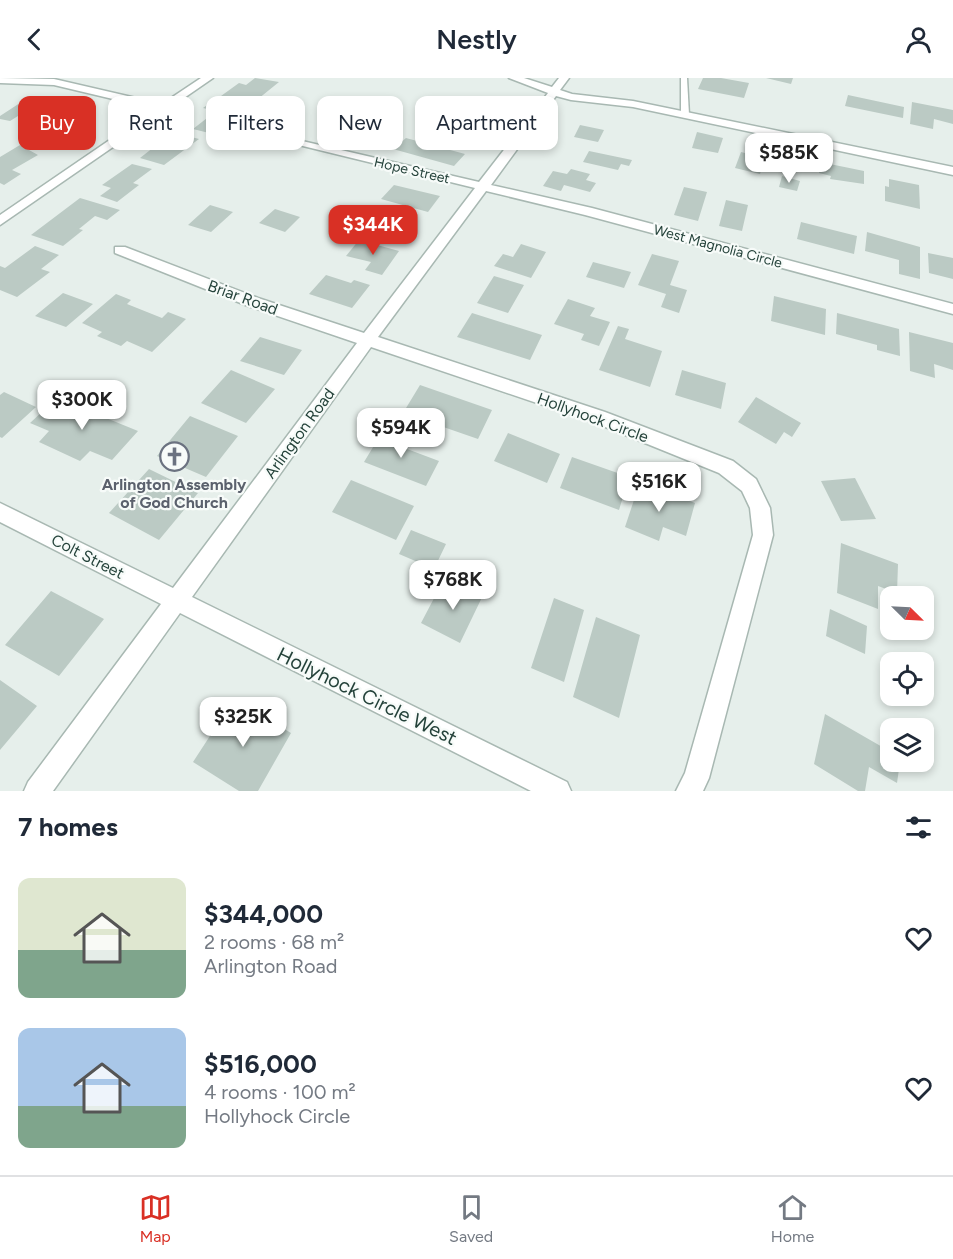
<!DOCTYPE html>
<html lang="en">
<head>
<meta charset="utf-8">
<style>
  :root { --surface:#fff; --page:#f6f6f7; --text:#1f2937; --muted:#747a83; --line:#e0e1e3; --accent:#d93025 }
  body { margin:0; font-family:Figtree,sans-serif; background:var(--page); color:var(--text); height:100vh; display:flex; flex-direction:column; font-size:22px; white-space:nowrap }
  * { box-sizing:border-box; margin:0 }
  p { font-size:20px; color:var(--muted) }
  .icon { flex:none; width:33px; height:33px; fill:none; stroke:currentColor; stroke-width:2; stroke-linecap:round; stroke-linejoin:round }
  .map { position:relative; height:713px; overflow:hidden }
  .panel { display:flex; flex-direction:column; background:var(--surface); flex:1 }
  .panel>* { flex:none }
  .banner { position:absolute; left:18px; top:18px; width:600px; height:54px; display:flex; gap:12px }
  .needle { width:39px; rotate:114deg }
  .controls { position:absolute; left:880px; top:508px; display:grid; gap:12px }
  .controls a { display:grid; place-items:center; width:54px; height:54px; border-radius:12px; background:var(--surface); box-shadow:0 3px 9px #0003; font-size:30px }
  .price { position:absolute; translate:-50% -51px; padding:0 14px; border-radius:12px; background:#fff; color:#222; font-size:20px; line-height:39px; filter:drop-shadow(0 2px 3px #0008) }
  .price::after { content:''; position:absolute; left:50%; top:36px; width:18px; height:14px; margin-left:-9px; background:inherit; clip-path:polygon(0 0,100% 0,50% 100%) }
  .price.on { background:var(--accent); color:#fff }
  ul { padding:0; list-style:none }
  li { display:flex; align-items:center; gap:18px; height:150px; padding:0 18px }
  li span { display:grid; place-items:center; flex:none; width:168px; height:120px; border-radius:12px; color:#555 }
  li>.icon { margin-inline-start:auto }
  span .icon { width:72px; height:72px; fill:#fffc; stroke-width:1 }
  li b { font-size:26px }
  h2 { display:flex; justify-content:space-between; align-items:center; height:72px; padding:0 18px; font-size:26px }
  .chip { padding:0 21px; border-radius:12px; background:var(--surface); box-shadow:0 3px 9px #0003; font-size:21px; line-height:54px }
  .chip.on { background:var(--accent); color:#fff }
  header { display:flex; justify-content:space-between; align-items:center; height:78px; padding:0 18px; background:var(--surface); font-size:27px; font-weight:600 }
  .tab-bar { display:flex; justify-content:space-around; align-items:center; height:84px; border-top:2px solid var(--line); background:var(--surface); font-size:16px; color:var(--muted) }
  .tab-bar a { display:grid; justify-items:center; gap:3px }
  .tab-bar .on { color:var(--accent) }
  .map>svg:first-child { display:block }
  .building { fill:#bbcac4 }
  .lines { fill:none; stroke-linecap:round; stroke-linejoin:round }
  .service-casing { stroke:#a8b8b2; stroke-width:3 }
  .minor-casing { stroke:#a8b8b2; stroke-width:3 }
  .service { fill:#fff; fill-rule:evenodd }
  .minor { fill:#fff; fill-rule:evenodd }
  .labels { text-anchor:middle; stroke-width:4.5; stroke-linejoin:round; paint-order:stroke }
  .far-street-label { font-size:14px; fill:#24423a; stroke:#f7fbf9 }
  .street-label { font-size:16px; fill:#24423a; stroke:#f7fbf9 }
  .worship-label { font-size:16px; font-weight:bold; fill:#5b616d; stroke:#f7fbf9 }
  .near-street-label { font-size:20px; fill:#24423a; stroke:#f7fbf9 }
</style>
</head>
<body>
<header><svg class="icon" aria-label="back" viewBox="0 0 24 24"><path d="M15 5l-7 7 7 7"/></svg>Nestly<svg class="icon" aria-label="person" viewBox="0 0 24 24"><circle cx="12" cy="8" r="4"/><path d="M4 21q1-7 8-7t8 7"/></svg></header>
<div class="map">
<svg width="953" height="713" viewBox="0 0 953 713">
  <rect width="100%" height="100%" fill="#e6efeb"/>
  <path class="building" d="M 255,0 L 279,4 L 252,26 L 221,18 L 239,5 L 246,7 Z
    M 703,0 L 721,0 L 749,5 L 744,20 L 698,11 Z
    M 766,0 L 793,0 L 791,6 Z
    M 848,17 L 904,29 L 903,40 L 845,28 Z
    M 214,22 L 256,32 L 233,50 L 224,48 L 213,56 L 193,51 L 216,33 L 203,30 Z
    M 486,22 L 506,27 L 473,43 L 459,35 Z
    M 23,23 L 36,25 L 32,28 L 43,30 L 51,25 L 62,27 L 41,42 L 18,38 L 10,43 L 0,41 L 0,38 Z
    M 912,24 L 953,32 L 953,46 L 934,41 L 933,51 L 910,46 Z
    M 88,32 L 71,64 L 46,66 L 50,58 L 30,59 L 35,51 L 51,50 L 60,34 Z
    M 580,47 L 604,52 L 598,64 L 574,59 Z
    M 173,54 L 199,61 L 164,87 L 140,80 Z
    M 697,54 L 723,60 L 718,75 L 692,70 Z
    M 406,60 L 465,76 L 454,88 L 393,71 Z
    M 20,67 L 38,77 L 12,92 L 21,96 L 4,107 L 0,105 L 0,79 Z
    M 589,73 L 632,82 L 629,88 L 621,86 L 618,92 L 583,84 Z
    M 741,74 L 765,80 L 760,96 L 735,90 Z
    M 820,84 L 864,93 L 864,106 L 830,101 L 831,98 L 819,95 Z
    M 132,86 L 152,91 L 133,105 L 139,107 L 117,124 L 100,118 L 111,110 L 102,107 Z
    M 571,91 L 590,96 L 586,102 L 596,105 L 590,114 L 564,107 L 561,113 L 543,108 L 553,93 L 567,96 Z
    M 782,98 L 800,103 L 797,113 L 779,109 Z
    M 889,101 L 919,107 L 920,131 L 885,123 L 885,108 L 889,109 Z
    M 394,107 L 440,118 L 428,134 L 381,121 Z
    M 684,109 L 707,114 L 698,143 L 674,137 Z
    M 80,120 L 120,132 L 107,142 L 95,138 L 79,151 L 83,152 L 63,168 L 31,157 Z
    M 726,122 L 748,127 L 742,153 L 719,148 Z
    M 210,127 L 233,134 L 211,154 L 188,147 Z
    M 275,131 L 300,139 L 285,154 L 259,145 Z
    M 395,142 L 414,148 L 404,160 L 385,154 Z
    M 801,144 L 857,158 L 854,176 L 797,161 Z
    M 867,154 L 920,169 L 920,201 L 899,196 L 899,182 L 865,173 Z
    M 359,162 L 399,173 L 382,197 L 365,192 L 371,184 L 346,178 Z
    M 521,166 L 546,174 L 531,200 L 494,188 L 503,176 L 513,179 Z
    M 35,168 L 59,177 L 41,191 L 50,194 L 17,219 L 0,212 L 0,188 L 5,190 Z
    M 928,175 L 953,180 L 953,201 L 929,195 Z
    M 652,176 L 679,183 L 670,207 L 687,212 L 679,235 L 661,229 L 666,216 L 638,207 Z
    M 593,184 L 631,194 L 624,210 L 586,199 Z
    M 326,197 L 351,205 L 354,202 L 370,207 L 352,230 L 309,216 Z
    M 494,198 L 524,207 L 508,235 L 477,225 Z
    M 63,215 L 93,226 L 66,249 L 35,238 Z
    M 116,216 L 131,222 L 127,226 L 162,240 L 168,234 L 186,241 L 152,274 L 127,263 L 121,268 L 97,258 L 102,254 L 82,245 Z
    M 774,218 L 826,231 L 825,257 L 771,243 Z
    M 568,221 L 595,230 L 590,238 L 610,244 L 599,268 L 581,262 L 584,256 L 554,246 Z
    M 472,235 L 542,257 L 530,282 L 457,259 Z
    M 837,235 L 899,251 L 900,278 L 877,272 L 877,267 L 836,256 Z
    M 618,248 L 629,251 L 625,261 L 662,273 L 650,309 L 599,292 Z
    M 909,254 L 953,265 L 953,292 L 934,286 L 935,300 L 910,293 Z
    M 260,259 L 302,272 L 284,297 L 240,283 Z
    M 231,292 L 275,311 L 246,345 L 201,325 Z
    M 682,292 L 726,305 L 721,331 L 675,317 Z
    M 420,307 L 492,332 L 478,361 L 403,335 Z
    M 4,314 L 36,329 L 2,360 L 0,359 L 0,317 Z
    M 756,319 L 801,345 L 792,359 L 784,354 L 776,366 L 738,344 Z
    M 57,320 L 138,353 L 112,382 L 90,373 L 80,383 L 39,364 L 49,353 L 30,345 Z
    M 190,338 L 238,358 L 206,399 L 157,378 Z
    M 384,351 L 405,359 L 399,368 L 439,383 L 426,408 L 364,384 Z
    M 508,355 L 560,376 L 547,405 L 494,383 Z
    M 572,379 L 629,399 L 619,432 L 560,410 Z
    M 149,391 L 198,415 L 159,462 L 109,435 Z
    M 855,400 L 876,441 L 841,443 L 821,403 Z
    M 351,402 L 414,428 L 396,462 L 332,434 Z
    M 640,404 L 695,425 L 686,458 L 663,449 L 659,463 L 625,449 Z
    M 411,452 L 446,466 L 434,491 L 399,476 Z
    M 841,465 L 898,486 L 897,515 L 878,508 L 878,531 L 837,515 Z
    M 471,504 L 486,511 L 460,565 L 421,545 L 442,505 L 465,516 Z
    M 51,513 L 104,541 L 59,598 L 5,567 Z
    M 554,520 L 584,532 L 564,604 L 531,590 Z
    M 830,531 L 867,548 L 865,576 L 826,558 Z
    M 596,539 L 640,557 L 619,640 L 573,619 Z
    M 0,602 L 37,628 L 0,672 Z
    M 234,621 L 291,655 L 258,713 L 239,713 L 193,684 Z
    M 825,636 L 891,674 L 891,684 L 900,684 L 897,705 L 869,689 L 865,713 L 858,713 L 814,686 Z"/>
  <g class="lines">
    <defs>
      <path id="service" d="M 681,0 L 687,0 L 689,37 L 685,39 L 681,37 Z"/>
      <path id="minor" d="M 0,0 L 54,1 L 162,26 L 201,0 L 213,0 L 0,147 L 0,137 L 155,31 L 54,7 L 0,5 Z
        M 509,0 L 524,0 L 552,9 L 559,0 L 569,0 L 560,12 L 572,16 L 633,23 L 953,89 L 953,97 L 633,29 L 571,22 L 556,18 L 491,107 L 592,130 L 953,226 L 953,236 L 585,137 L 486,113 L 378,259 L 605,334 L 733,383 L 756,401 L 770,430 L 773,457 L 709,700 L 703,713 L 676,713 L 685,695 L 753,457 L 750,430 L 742,413 L 719,395 L 593,344 L 371,269 L 192,519 L 567,704 L 571,713 L 531,713 L 180,535 L 53,713 L 24,713 L 28,704 L 161,526 L 0,444 L 0,425 L 173,510 L 357,265 L 248,228 L 115,175 L 115,169 L 125,169 L 258,220 L 364,255 L 475,110 L 266,59 L 272,56 L 479,104 L 548,15 Z"/>
    </defs>
    <use href="#service" class="service-casing"/>
    <use href="#minor" class="minor-casing"/>
    <use href="#service" class="service"/>
    <use href="#minor" class="minor"/>
  </g>
  <defs>
    <symbol id="church-ring" viewBox="-11 -11 22 22"><circle r="9.5" fill="#f7fbf9" stroke="#6b7280" stroke-width="1.5"/><path d="M-1.2-6h2.4v3.5h3.3v2.4h-3.3V6h-2.4V-.1h-3.3v-2.4h3.3Z" fill="#6b7280"/></symbol>
  </defs>
  <g fill-rule="evenodd">
    <use href="#church-ring" x="158" y="362" width="33" height="33"/>
  </g>
  <g class="labels">
    <g class="far-street-label">
      <text transform="translate(412 92) rotate(13)" y="5">Hope Street</text>
      <text transform="translate(718 168) rotate(15)" y="5">West Magnolia Circle</text>
    </g>
    <g class="street-label">
      <text transform="translate(243 219) rotate(20)" y="6">Briar Road</text>
      <text transform="translate(593 339) rotate(20)" y="6">Hollyhock Circle</text>
      <text transform="translate(299 355) rotate(-54)" y="6">Arlington Road</text>
      <text transform="translate(88 478) rotate(27)" y="6">Colt Street</text>
    </g>
    <g class="worship-label">
      <text x="174" y="412">Arlington Assembly<tspan x="174" dy="18">of God Church</tspan></text>
    </g>
    <g class="near-street-label">
      <text transform="translate(367 618) rotate(26)" y="7">Hollyhock Circle West</text>
    </g>
  </g>
</svg>
<div class="controls">
<a><svg class="needle" viewBox="-14 -14 28 28"><path d="M0-13l5 13h-10z" fill="#e53935"/><path d="M0 13l5-13h-10z" fill="#747a83"/></svg></a>
<a><svg class="icon" aria-label="locate" viewBox="0 0 24 24"><circle cx="12" cy="12" r="6"/><path d="M12 2v4M12 18v4M2 12h4M18 12h4"/></svg></a>
<a><svg class="icon" aria-label="layers" viewBox="0 0 24 24"><path d="M12 4l9 5-9 5-9-5zM3 14l9 5 9-5"/></svg></a>
</div>
<b class="price" style="left:789px;top:106px">$585K</b>
<b class="price on" style="left:373px;top:178px">$344K</b>
<b class="price" style="left:82px;top:353px">$300K</b>
<b class="price" style="left:401px;top:381px">$594K</b>
<b class="price" style="left:659px;top:435px">$516K</b>
<b class="price" style="left:453px;top:533px">$768K</b>
<b class="price" style="left:243px;top:670px">$325K</b>
<div class="banner">
<a class="chip on">Buy</a>
<a class="chip">Rent</a>
<a class="chip">Filters</a>
<a class="chip">New</a>
<a class="chip">Apartment</a>
</div>
</div>
<section class="panel">
<h2>7 homes<svg class="icon" aria-label="filters" viewBox="0 0 24 24"><path d="M4 7h16M4 17h16"/><circle cx="9" cy="7" r="2"/><circle cx="15" cy="17" r="2"/></svg></h2>
<ul>
<li><span style="background:linear-gradient(#dfe7d0 60%,#7fa58c 0)"><svg class="icon" aria-label="home" viewBox="0 0 24 24"><path d="M3 11l9-7 9 7M6 9v11h12V9"/></svg></span><div><b>$344,000</b><p>2 rooms · 68 m²</p><p>Arlington Road</p></div><svg class="icon" aria-label="heart" viewBox="0 0 24 24"><path d="M12 20l-8-8c-3-5 5-10 8-4 3-6 11-1 8 4z"/></svg></li>
<li><span style="background:linear-gradient(#a9c7e8 65%,#7fa58c 0)"><svg class="icon" aria-label="home" viewBox="0 0 24 24"><path d="M3 11l9-7 9 7M6 9v11h12V9"/></svg></span><div><b>$516,000</b><p>4 rooms · 100 m²</p><p>Hollyhock Circle</p></div><svg class="icon" aria-label="heart" viewBox="0 0 24 24"><path d="M12 20l-8-8c-3-5 5-10 8-4 3-6 11-1 8 4z"/></svg></li>
</ul>
</section>
<nav class="tab-bar">
<a class="on"><svg class="icon" aria-label="map" viewBox="0 0 24 24"><path d="M3 6l6-2 6 2 6-2v14l-6 2-6-2-6 2zM9 4v14M15 6v14"/></svg>Map</a>
<a><svg class="icon" aria-label="saved" viewBox="0 0 24 24"><path d="M7 4h10v16l-5-4-5 4z"/></svg>Saved</a>
<a><svg class="icon" aria-label="home" viewBox="0 0 24 24"><path d="M3 11l9-7 9 7M6 9v11h12V9"/></svg>Home</a>
</nav>
</body>
</html>
